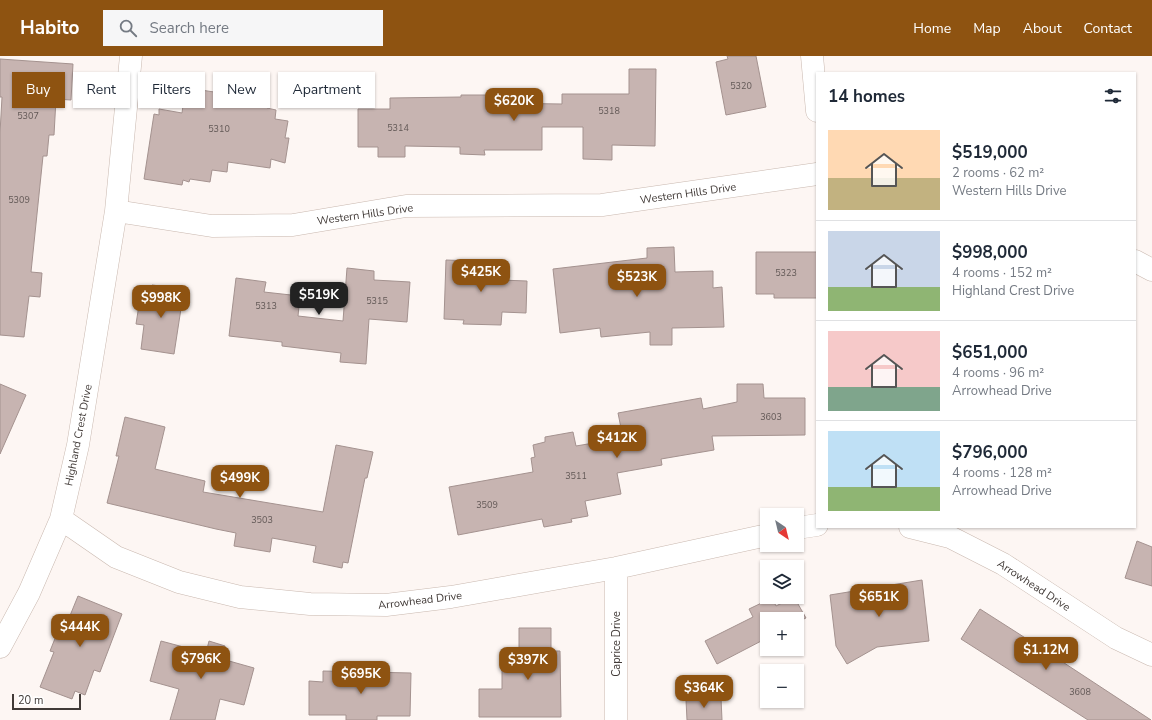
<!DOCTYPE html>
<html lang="en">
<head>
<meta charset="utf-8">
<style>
  :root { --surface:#fff; --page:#f6f6f7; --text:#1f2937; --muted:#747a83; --line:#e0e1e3; --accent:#8e5311 }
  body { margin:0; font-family:"Nunito Sans",sans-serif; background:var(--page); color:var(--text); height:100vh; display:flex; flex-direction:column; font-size:15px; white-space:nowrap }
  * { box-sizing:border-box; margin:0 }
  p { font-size:13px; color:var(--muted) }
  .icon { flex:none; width:22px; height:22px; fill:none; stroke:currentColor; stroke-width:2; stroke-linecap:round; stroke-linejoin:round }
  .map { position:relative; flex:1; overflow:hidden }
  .drawer { position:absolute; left:816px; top:16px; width:320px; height:456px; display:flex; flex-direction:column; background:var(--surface); border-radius:0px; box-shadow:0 1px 3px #0004 }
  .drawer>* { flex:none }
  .guide { position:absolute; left:12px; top:16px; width:380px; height:36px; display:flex; gap:8px }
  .needle { width:26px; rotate:145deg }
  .buttons { position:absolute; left:760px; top:452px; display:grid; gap:8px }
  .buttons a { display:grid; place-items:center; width:44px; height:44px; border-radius:0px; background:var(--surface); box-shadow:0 1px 3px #0004; font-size:20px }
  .scale { position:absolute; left:12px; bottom:10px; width:69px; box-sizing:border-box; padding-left:4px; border:2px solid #413a37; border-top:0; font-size:11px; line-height:14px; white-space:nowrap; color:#413a37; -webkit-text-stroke:3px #fff; paint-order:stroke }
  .price { position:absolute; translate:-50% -34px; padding:0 9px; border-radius:8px; background:var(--accent); color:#fff; font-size:13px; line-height:26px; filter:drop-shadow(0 1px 2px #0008) }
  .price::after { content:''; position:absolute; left:50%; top:24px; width:12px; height:9px; margin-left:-6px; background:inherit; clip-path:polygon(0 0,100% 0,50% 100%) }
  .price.on { background:#222; color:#fff }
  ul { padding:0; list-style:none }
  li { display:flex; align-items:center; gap:12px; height:100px; padding:0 12px }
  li+li { border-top:1px solid var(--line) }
  li span { display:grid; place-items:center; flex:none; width:112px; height:80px; border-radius:0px; color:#555 }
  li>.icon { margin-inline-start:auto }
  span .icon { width:48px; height:48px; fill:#fffc; stroke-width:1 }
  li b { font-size:17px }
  h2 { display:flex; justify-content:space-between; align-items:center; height:48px; padding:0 12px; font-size:17px }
  .tag { padding:0 14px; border-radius:0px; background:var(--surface); box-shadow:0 1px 3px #0004; font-size:14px; line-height:36px }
  .tag.on { background:var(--accent); color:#fff }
  header { display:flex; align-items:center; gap:24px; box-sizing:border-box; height:56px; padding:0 20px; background:var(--accent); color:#fff }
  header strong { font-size:19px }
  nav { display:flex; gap:22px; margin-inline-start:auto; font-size:14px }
  .search { width:280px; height:36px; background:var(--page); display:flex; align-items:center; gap:10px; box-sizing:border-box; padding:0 14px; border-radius:0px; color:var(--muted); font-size:15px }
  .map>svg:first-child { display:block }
  .building { fill:#c7b4b1; stroke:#a4928f }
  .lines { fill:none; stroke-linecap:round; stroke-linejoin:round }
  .street-casing { stroke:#c9b8af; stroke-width:23 }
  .street { stroke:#fff; stroke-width:22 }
  .labels { text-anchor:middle; stroke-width:3.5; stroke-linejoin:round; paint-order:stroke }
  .number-label { font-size:9px; fill:#625856 }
  .street-label { font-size:11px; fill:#413a37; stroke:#fff }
</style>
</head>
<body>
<header>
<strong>Habito</strong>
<div class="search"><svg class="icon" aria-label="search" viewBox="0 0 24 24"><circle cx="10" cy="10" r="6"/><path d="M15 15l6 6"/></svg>Search here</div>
<nav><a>Home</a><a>Map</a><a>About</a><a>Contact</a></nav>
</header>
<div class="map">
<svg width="1152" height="664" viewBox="0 0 1152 664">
  <rect width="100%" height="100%" fill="#fdf6f3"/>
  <path class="building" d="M 727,0 L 756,0 L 766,51 L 726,59 L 716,6 L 728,3 Z
    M 0,3 L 73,8 L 71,44 L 56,43 L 54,79 L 49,79 L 47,100 L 43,100 L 31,216 L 42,217 L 40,241 L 29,240 L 24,281 L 0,279 L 0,77 L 2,41 L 0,41 Z
    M 629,13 L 656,13 L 655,90 L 612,89 L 612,104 L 583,103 L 583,71 L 542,71 L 542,94 L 484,94 L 485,99 L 460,98 L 460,91 L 405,90 L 405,101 L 378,101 L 378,91 L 358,91 L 358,53 L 390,53 L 390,42 L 461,41 L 461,39 L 492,39 L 492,47 L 562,48 L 562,38 L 629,38 Z
    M 201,34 L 240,40 L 239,46 L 267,50 L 267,52 L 276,54 L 275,63 L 288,65 L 285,82 L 289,82 L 285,107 L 271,103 L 270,112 L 228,106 L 227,116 L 212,114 L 210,126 L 190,123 L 189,126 L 183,124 L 182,129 L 144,123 L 154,58 L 159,59 L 159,53 L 182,57 L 184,42 L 200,45 Z
    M 674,191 L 675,216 L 713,215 L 713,232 L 722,231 L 724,271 L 672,272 L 672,289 L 650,289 L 650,276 L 601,281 L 600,272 L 560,277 L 553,213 L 647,202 L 647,192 Z
    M 756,196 L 817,196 L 817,242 L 774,242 L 774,238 L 756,238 Z
    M 446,204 L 501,206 L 500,224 L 527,225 L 526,257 L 502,256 L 501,269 L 463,268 L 464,264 L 444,263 Z
    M 347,212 L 374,215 L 374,224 L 410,226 L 407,266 L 369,263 L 366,308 L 340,306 L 341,297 L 282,290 L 282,286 L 229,280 L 236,222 L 266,226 L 264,236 L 300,240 L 298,260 L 343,265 Z
    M 152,229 L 184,233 L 174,298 L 141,293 L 144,269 L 136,268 L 139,249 L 149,250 Z
    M 0,328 L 26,339 L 0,398 Z
    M 737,328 L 763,328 L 764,342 L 805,342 L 805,379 L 712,380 L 714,394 L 661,403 L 662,409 L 617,417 L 621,438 L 585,445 L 588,460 L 571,463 L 572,466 L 544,471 L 542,463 L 458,479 L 449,431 L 533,416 L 531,402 L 535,401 L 533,389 L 545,386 L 545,381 L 573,376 L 576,390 L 623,382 L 618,357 L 701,342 L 703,353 L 737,346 Z
    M 125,361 L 165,371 L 155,413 L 205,425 L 203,436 L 323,456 L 336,389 L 373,396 L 367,422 L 365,422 L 348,507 L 343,506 L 342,512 L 313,506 L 316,490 L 272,482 L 270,496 L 234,490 L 236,477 L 216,473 L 107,447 L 119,400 L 116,400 Z
    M 1137,485 L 1152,491 L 1152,530 L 1125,522 Z
    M 922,524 L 929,585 L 877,591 L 847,608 L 836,590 L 830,539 Z
    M 78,540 L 122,558 L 100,616 L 94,614 L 85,639 L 75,635 L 72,643 L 40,631 L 54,596 L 50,595 L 62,565 L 67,567 Z
    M 794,541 L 806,562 L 797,566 L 797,563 L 767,563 L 767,582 L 717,608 L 705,585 L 753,561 L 749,553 L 772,542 L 776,550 Z
    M 980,553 L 1052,599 L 1151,664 L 1088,664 L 961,583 Z
    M 519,572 L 551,572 L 551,595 L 560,595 L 561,661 L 479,661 L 479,633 L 502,633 L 502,612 L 516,612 L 516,598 L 519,598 Z
    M 161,585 L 206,597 L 209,585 L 225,590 L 222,603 L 254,612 L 244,649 L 220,643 L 215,664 L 170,664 L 179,633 L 150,625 Z
    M 323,615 L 411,617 L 410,660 L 377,660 L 377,664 L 346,664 L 346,659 L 309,659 L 309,625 L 323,626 Z
    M 721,642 L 722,664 L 687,664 L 686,644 Z"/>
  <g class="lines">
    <defs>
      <path id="street" d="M 812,0 L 817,55
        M 116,155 L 212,170 L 293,169 L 406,150 L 602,149 L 817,118
        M 1135,205 L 1152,214
        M 61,463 L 116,501 L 179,526 L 240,541 L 310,548 L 386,549 L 451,541 L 616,512 L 767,479
        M 910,471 L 950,481 L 1003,508 L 1116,582 L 1152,599
        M 797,472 L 817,469
        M 0,591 L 29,537 L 61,463 L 78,389 L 116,155 L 131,0
        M 616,664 L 616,512"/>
    </defs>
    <use href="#street" class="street-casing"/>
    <use href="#street" class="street"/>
  </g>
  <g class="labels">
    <g class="number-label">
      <text x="741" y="33">5320</text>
      <text x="609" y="58">5318</text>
      <text x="28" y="63">5307</text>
      <text x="398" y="75">5314</text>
      <text x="219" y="76">5310</text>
      <text x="19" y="147">5309</text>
      <text x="786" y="220">5323</text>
      <text x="377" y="248">5315</text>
      <text x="266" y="253">5313</text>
      <text x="771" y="364">3603</text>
      <text x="576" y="423">3511</text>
      <text x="487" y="452">3509</text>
      <text x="262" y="467">3503</text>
      <text x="1080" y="639">3608</text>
    </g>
    <g class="street-label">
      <text transform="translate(688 137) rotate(-8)" y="4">Western Hills Drive</text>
      <text transform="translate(365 158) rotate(-8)" y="4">Western Hills Drive</text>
      <text transform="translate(78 379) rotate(-79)" y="4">Highland Crest Drive</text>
      <text transform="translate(1034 529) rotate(33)" y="4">Arrowhead Drive</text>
      <text transform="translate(420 544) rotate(-7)" y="4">Arrowhead Drive</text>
      <text transform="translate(616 588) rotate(-90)" y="4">Caprice Drive</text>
    </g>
  </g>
</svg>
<div class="buttons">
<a><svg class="needle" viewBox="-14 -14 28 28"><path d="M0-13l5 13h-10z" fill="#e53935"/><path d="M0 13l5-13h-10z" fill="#747a83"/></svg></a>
<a><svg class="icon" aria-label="layers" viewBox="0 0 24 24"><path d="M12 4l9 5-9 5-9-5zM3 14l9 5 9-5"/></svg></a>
<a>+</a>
<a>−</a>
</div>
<div class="scale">20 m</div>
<b class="price" style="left:514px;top:66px">$620K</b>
<b class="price" style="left:481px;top:237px">$425K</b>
<b class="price" style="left:637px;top:242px">$523K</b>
<b class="price on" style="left:319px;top:260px">$519K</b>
<b class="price" style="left:161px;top:263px">$998K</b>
<b class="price" style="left:617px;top:403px">$412K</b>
<b class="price" style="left:240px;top:443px">$499K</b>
<b class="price" style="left:879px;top:562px">$651K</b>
<b class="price" style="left:80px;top:592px">$444K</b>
<b class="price" style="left:1046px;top:615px">$1.12M</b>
<b class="price" style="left:201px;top:624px">$796K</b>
<b class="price" style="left:528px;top:625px">$397K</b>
<b class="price" style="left:361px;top:639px">$695K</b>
<b class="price" style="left:704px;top:653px">$364K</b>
<div class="guide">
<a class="tag on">Buy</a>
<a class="tag">Rent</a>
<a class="tag">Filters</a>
<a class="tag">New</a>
<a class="tag">Apartment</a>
</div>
<section class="drawer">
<h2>14 homes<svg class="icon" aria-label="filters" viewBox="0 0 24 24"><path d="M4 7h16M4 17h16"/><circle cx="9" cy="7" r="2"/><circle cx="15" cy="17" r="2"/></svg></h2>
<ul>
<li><span style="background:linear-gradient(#ffd9b3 60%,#c2b280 0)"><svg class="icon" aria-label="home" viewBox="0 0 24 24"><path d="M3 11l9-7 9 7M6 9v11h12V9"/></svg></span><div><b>$519,000</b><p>2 rooms · 62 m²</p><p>Western Hills Drive</p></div></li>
<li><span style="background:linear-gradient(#c9d6e8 70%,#8fb573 0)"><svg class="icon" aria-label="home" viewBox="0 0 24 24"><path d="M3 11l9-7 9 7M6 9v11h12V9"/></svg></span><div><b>$998,000</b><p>4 rooms · 152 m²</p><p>Highland Crest Drive</p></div></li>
<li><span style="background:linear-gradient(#f6c9c9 70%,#7fa58c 0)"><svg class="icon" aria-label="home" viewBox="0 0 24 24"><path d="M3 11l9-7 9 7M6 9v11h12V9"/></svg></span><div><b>$651,000</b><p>4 rooms · 96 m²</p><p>Arrowhead Drive</p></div></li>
<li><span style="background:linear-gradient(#bfe0f5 70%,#8fb573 0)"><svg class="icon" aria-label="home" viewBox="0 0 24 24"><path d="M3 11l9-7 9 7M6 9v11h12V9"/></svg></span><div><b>$796,000</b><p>4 rooms · 128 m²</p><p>Arrowhead Drive</p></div></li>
</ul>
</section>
</div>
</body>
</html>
